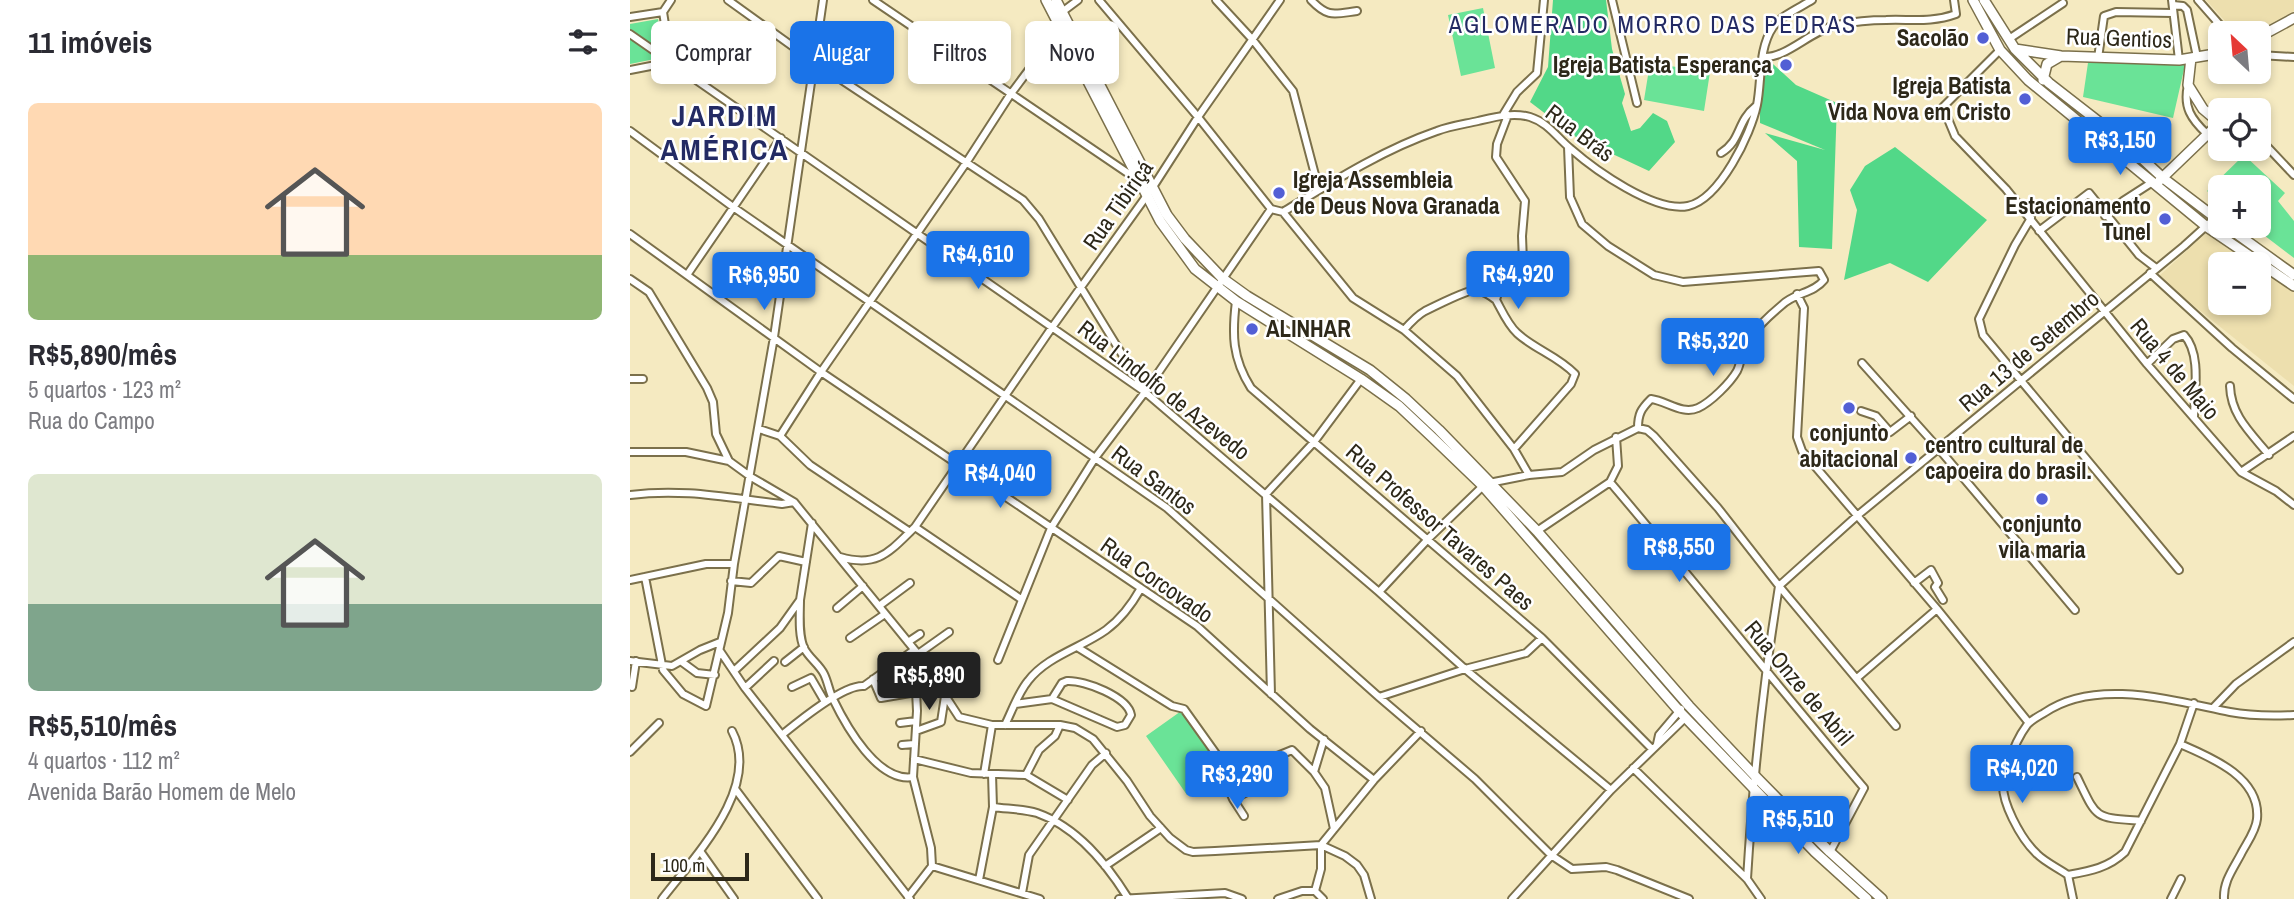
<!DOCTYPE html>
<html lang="pt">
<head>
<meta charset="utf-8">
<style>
  :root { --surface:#fff; --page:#f7f7f7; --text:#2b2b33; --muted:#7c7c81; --accent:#1a73e8 }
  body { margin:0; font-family:"Archivo Narrow",sans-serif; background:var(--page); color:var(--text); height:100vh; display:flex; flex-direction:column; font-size:26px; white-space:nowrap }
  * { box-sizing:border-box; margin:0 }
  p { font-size:23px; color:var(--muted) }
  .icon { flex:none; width:38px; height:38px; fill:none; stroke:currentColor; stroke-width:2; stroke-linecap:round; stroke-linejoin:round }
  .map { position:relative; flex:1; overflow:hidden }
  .details { display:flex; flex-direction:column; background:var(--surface); width:630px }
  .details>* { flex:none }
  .hud { position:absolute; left:21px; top:21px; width:665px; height:63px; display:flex; gap:14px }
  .needle { width:46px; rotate:334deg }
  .controls { position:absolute; left:1578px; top:21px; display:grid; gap:14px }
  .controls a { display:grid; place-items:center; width:63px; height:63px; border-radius:10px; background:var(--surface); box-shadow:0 4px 10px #0003; font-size:35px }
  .scale { position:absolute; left:21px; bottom:18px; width:98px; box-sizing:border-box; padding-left:7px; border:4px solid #2d2819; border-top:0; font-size:19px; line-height:24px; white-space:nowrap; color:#2d2819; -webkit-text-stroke:5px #fff; paint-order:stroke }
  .price { position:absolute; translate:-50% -60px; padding:0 16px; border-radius:7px; background:var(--accent); color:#fff; font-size:23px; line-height:46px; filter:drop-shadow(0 2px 4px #0008) }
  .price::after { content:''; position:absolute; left:50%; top:42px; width:21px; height:16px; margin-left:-10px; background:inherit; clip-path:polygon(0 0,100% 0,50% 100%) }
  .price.on { background:#222; color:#fff }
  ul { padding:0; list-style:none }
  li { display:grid; align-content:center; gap:14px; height:371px; padding:0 28px }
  li span { display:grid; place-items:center; height:217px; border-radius:10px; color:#555 }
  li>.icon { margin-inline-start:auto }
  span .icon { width:126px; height:126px; fill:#fffc; stroke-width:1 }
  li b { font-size:30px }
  h2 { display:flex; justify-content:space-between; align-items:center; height:84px; padding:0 28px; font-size:30px }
  .pill { padding:0 24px; border-radius:10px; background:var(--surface); box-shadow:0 4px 10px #0003; font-size:24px; line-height:63px }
  .pill.on { background:var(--accent); color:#fff }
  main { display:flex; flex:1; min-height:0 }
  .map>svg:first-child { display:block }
  .built { fill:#eddfae }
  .green { fill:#6ae397 }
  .forest { fill:#52d888 }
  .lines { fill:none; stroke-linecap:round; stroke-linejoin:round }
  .street-casing { stroke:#7b704b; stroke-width:10 }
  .secondary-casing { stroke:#7b704b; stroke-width:12 }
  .street { stroke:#fff; stroke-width:6 }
  .secondary { stroke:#fff; stroke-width:9 }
  .poi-dot { fill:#525fd5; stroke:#fff; stroke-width:2.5 }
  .labels { text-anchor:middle; stroke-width:5; stroke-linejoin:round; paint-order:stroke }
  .poi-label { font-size:23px; font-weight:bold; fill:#2d2819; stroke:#fff; text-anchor:end }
  .street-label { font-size:23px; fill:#2d2819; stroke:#fff }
  .neighbourhood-label { font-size:24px; letter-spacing:2px; fill:#232a63; stroke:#fff }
  .district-label { font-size:30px; font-weight:bold; letter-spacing:2px; fill:#232a63; stroke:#fff }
</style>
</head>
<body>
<main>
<section class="details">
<h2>11 imóveis<svg class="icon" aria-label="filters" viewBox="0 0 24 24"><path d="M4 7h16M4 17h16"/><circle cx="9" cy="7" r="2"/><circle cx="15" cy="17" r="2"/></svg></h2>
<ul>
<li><span style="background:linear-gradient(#ffd9b3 70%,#8fb573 0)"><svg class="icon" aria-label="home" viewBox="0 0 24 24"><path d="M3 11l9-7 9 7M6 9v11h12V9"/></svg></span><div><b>R$5,890/mês</b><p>5 quartos · 123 m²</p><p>Rua do Campo</p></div></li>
<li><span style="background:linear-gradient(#dfe7d0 60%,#7fa58c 0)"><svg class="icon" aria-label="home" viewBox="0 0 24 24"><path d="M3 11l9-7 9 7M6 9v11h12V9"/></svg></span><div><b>R$5,510/mês</b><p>4 quartos · 112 m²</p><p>Avenida Barão Homem de Melo</p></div></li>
</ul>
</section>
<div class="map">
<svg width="1664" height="899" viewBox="0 0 1664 899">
  <rect width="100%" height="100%" fill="#f5eac1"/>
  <path class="built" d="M 1576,0 L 1664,0 L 1664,11 L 1623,33 L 1606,33 Z
    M 1576,233 L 1625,264 L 1591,264 L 1591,303 L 1629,303 L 1629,267 L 1664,290 L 1664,386 L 1528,277 Z"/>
  <path class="green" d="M 853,8 L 865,68 L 831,76 L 818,15 Z
    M 28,19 L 35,57 L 0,64 L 0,24 Z
    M 1459,56 L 1555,65 L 1543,118 L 1453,97 Z
    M 1020,63 L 1080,72 L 1074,111 L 1014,100 Z
    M 1614,155 L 1655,193 L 1648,201 L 1664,221 L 1664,258 L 1622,226 L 1629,226 L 1629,187 L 1591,187 L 1591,202 L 1577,191 Z
    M 554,709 L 595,769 L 557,795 L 516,736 Z"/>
  <path class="forest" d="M 923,0 L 976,0 L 982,49 L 995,94 L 992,103 L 1001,131 L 1010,128 L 1023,113 L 1037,121 L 1045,142 L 1019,171 L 946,137 L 900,102 L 918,67 Z
    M 1143,64 L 1166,85 L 1207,103 L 1202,249 L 1169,247 L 1167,161 L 1135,133 L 1195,150 L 1130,123 L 1130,82 Z
    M 1265,147 L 1357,220 L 1298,282 L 1260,263 L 1214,280 L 1227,210 L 1220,190 L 1235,166 Z"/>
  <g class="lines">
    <defs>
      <path id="street" d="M 98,0 L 183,61 L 393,200 L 409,219 L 512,387
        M 243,0 L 508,180
        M 469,0 L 568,117 L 641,209
        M 586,0 L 622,39 L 663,91 L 689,190
        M 681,0 C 698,18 704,14 727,11
        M 982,0 L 1007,103
        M 1542,0 L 1549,60
        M 1568,0 L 1597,33
        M 1543,5 L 1553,6 L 1557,10 L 1567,57
        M 33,12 L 41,0
        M 432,12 L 448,0
        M 0,17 L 33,12 L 41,62 L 0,70
        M 0,34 L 515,392 L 749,592 L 835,669 L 981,790
        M 1379,39 L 1433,3
        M 1370,50 L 1313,107 L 1325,136 L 1376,189 L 1517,364 L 1611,472 L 1646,491 L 1664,505
        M 1629,55 L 1664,57
        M 1133,57 C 1156,59 1181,30 1207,25 C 1222,22 1240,20 1256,20 C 1281,19 1301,23 1326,14 L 1324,0
        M 1468,58 L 1474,16 L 1486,12 L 1543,13
        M 1558,85 C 1553,107 1561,119 1577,134
        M 873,115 L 887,92 L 907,73 L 914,0
        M 878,115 L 867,144 L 866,157 L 895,201 L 892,236 L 893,262 L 887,275 L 869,289 L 866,300 C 872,311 878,325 887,333 C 904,349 928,356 945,374 L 941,384 L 884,449
        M 0,131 L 103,207 L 537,508 L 749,697 L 845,779 L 921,855 L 942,869 L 976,867 L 987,870 L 1059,899
        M 1629,138 L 1664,175
        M 938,147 L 940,197 L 952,224 L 978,246 L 1024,275 L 1053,282 L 1189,271 L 1194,280 C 1184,293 1164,293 1152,305 C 1140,315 1127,327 1118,340 C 1111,349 1112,361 1107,371 C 1100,383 1081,402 1068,408 C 1052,415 1037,401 1021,399 C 1011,409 1008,414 1008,428
        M 1091,153 C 1112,140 1106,122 1126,106
        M 641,209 L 653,212 L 723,298 L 774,330 L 827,376 L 884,449 L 899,475
        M 653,212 C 702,182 752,150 807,131 C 820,126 835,124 848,121 C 865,117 883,112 900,117 C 919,123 927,138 941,149 C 965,170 1025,213 1058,206 C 1090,199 1121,134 1127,105 C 1132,80 1128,49 1143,27 C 1152,15 1169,8 1182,0
        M 1475,216 L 1493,201 L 1521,183
        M 1401,218 L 1385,245 L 1349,319 L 1353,335 L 1549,570
        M 1409,231 L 1459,193 L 1509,255 L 1526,268
        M 0,234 L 191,372 L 567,626 L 680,729 L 744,780
        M 1520,273 L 1602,348 L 1664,399
        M 57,275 L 151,138
        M 0,279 L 19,292 L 77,388 L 83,402 L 86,434 L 99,461 L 121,477 L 164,502 L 288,654 L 329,717 L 362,725 L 430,725 L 445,728 L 463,739 L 497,781 L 520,816 L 540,838 L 556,850 L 563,852 L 585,851 L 691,845 L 715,856 L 727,865 L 734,875 L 741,899
        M 1167,294 L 1174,308 L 1167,437 L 1172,451 L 1307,609 L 1399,723
        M 606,301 C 602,334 602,358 621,388 L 912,638 L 1022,749
        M 774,330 C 780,323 786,316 795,311 C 803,307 839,289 846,290 C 854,291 861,296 866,300
        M 1232,363 L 1309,449 L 1445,610
        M 1517,364 L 1543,339 L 1554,335 C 1572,354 1564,394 1564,418
        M 0,379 L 13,379
        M 1600,386 C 1601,416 1621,433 1639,455
        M 1231,411 L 1246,416 L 1260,432 L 1281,416
        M 1008,428 L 1017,430 L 1024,436 L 1088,508 L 1149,586 L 1266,726
        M 129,429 L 150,436 L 180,465 L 280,532
        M 150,436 L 191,372 L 336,163 L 380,95 L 430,28
        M 0,452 L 56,452 L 99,461
        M 1611,472 L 1664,436
        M 980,482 C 1066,583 1148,687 1234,788 L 1200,852
        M 859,483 L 899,475 L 932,472 L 964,450 L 1008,428
        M 0,495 C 54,488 98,498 152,504 L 164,502
        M 285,527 L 391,599
        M 907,531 L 980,482 L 988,466 L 986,437
        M 210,557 C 248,568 259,552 285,527 L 423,326 L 523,187 L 568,117 L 650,0
        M 15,577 L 33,670 L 53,694 L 76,706 L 98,613 L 104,564 L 144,337 L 193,0
        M 0,580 L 76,564 L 104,564
        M 101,581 L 121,583 L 149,556 L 176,562
        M 1284,583 L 1301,570 L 1308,583 L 1305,587 L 1313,600
        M 1149,586 L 1228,515 L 1554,246 L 1585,218
        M 749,592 L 799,538 L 853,486
        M 170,600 C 170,614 168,635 174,648 C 179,658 189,664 194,674 C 198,682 199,691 203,699 C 216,726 248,783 283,777
        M 249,606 L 280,583
        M 207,608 L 233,586
        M 220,638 L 255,614
        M 278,642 L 290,634
        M 447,647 L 542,706 L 554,709 L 594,765 L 596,783 L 603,799 L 645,778
        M 284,650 L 287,711 L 283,777 L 301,848 L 302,866
        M 90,651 L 115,688 L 280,899
        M 288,654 L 319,632
        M 368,660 L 421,528 L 465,458 L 515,392 L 641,209
        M 0,661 L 42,666 L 70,650 L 90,642
        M 52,662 L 67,673 L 85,675
        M 155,662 L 174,647
        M 104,671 L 150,628 L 170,600 L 182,523
        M 1227,678 L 1307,609
        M 243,679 L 251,698 L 286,692
        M 437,681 C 455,680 498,697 501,715 L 495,725 L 487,727 L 422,699 L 432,683 Z
        M 2,687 L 6,661
        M 162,687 L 181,678 L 195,702
        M 115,688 L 144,661
        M 641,694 L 636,494 L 684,442 L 731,379
        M 749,697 L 835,669 L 896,653 L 912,638
        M 385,704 L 422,699
        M 1583,708 L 1606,684 L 1664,642
        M 270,723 L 286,721
        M 375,725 C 382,711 388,693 398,681 C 417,656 451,648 476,630 C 491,619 502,604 511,588
        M 286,731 L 311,722 L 315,696
        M 153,734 C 169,721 214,684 234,686 L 284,650
        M 694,739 L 684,772 L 695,788 L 704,829
        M 1027,744 L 1029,735 L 1051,709
        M 1550,744 C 1580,757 1631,777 1627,819 C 1626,831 1616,844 1611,854 C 1603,869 1593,882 1594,899
        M 272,745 L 284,744
        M 0,752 L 29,723
        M 284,759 L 341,773 L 396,775 L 438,800
        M 1003,768 L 1117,879 L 1131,899
        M 354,774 L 362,725
        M 396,775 L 409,750 L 425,736 L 430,725
        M 596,777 L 662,750 L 684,772
        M 1447,777 C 1468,820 1463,817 1511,821
        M 106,790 L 188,899
        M 603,799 L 614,816
        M 363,807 C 377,809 394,809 407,813 C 447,827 476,863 498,898
        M 70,851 L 104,899
        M 475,866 L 531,828
        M 1438,875 C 1460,871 1478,868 1495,852 L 1550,744 L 1564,703
        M 1117,879 C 1123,781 1133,683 1149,586
        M 349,880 L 363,807 L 362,774
        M 685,891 L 691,869 L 691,845 L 744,780 L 791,731
        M 392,893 L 399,855 L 462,765 L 476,753
        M 278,897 L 302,866 L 410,899
        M 32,899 C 64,857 132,788 102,731
        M 489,899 L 595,893 L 612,899
        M 648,899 L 672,891 L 685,891 L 693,899
        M 882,899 L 981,790 L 1056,717
        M 1443,899 L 1438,875 C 1428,868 1415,862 1407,854 C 1392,840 1368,799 1374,778 C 1379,759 1385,741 1397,725 C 1401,720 1409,716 1414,713 C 1466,677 1544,701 1600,712 C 1621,716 1643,716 1664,715
        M 1541,899 L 1551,879"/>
      <path id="secondary" d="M 416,0 L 530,221 L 565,269 L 606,301 L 731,379 L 769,406 L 803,438 L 853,486 L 1050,712 L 1185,852 L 1237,899
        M 426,0 L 537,215 L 555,239 L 592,278 L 617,296 L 740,370 L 776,399 L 809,430 L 907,531 L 1059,706 L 1125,776 L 1200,852 L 1252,899
        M 1343,0 L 1370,50 L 1398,80 L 1577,227 L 1664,286
        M 1354,0 L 1385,49 L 1419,83 L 1491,139 L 1533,178 L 1591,222
        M 1629,37 L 1664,18
        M 1385,49 L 1431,56 L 1549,60 L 1591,53
        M 1413,80 L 1417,64 L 1429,57
        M 1530,180 L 1583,129 L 1586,120 L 1573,109 L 1558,85 L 1561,58
        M 1596,226 L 1664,275"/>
    </defs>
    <use href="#street" class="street-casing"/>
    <use href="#secondary" class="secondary-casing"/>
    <use href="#street" class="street"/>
    <use href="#secondary" class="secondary"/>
  </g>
  <g class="poi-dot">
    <circle cx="1353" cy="38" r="7"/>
    <circle cx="1156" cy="65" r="7"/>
    <circle cx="1395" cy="99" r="7"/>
    <circle cx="649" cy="193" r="7"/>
    <circle cx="1535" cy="219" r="7"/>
    <circle cx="622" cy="329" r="7"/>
    <circle cx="1219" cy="408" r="7"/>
    <circle cx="1281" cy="458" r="7"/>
    <circle cx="1412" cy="499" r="7"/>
  </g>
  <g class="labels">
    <g class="poi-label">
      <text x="1339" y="46">Sacolão</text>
      <text x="1142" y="73">Igreja Batista Esperança</text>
      <text x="1381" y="94">Igreja Batista<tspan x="1381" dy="26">Vida Nova em Cristo</tspan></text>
      <text x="663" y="188" text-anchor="start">Igreja Assembleia<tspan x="663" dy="26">de Deus Nova Granada</tspan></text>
      <text x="1521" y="214">Estacionamento<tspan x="1521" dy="26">Tunel</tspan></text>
      <text x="636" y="337" text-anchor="start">ALINHAR</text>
      <text x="1219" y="441" text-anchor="middle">conjunto<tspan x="1219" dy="26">abitacional</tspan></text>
      <text x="1295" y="453" text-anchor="start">centro cultural de<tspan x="1295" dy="26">capoeira do brasil.</tspan></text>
      <text x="1412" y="532" text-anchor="middle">conjunto<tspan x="1412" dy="26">vila maria</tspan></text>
    </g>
    <g class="street-label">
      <text transform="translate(1489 38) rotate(2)" y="8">Rua Gentios</text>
      <text transform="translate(950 133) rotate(37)" y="8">Rua Brás</text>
      <text transform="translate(488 205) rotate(-55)" y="8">Rua Tibiriçá</text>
      <text transform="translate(1399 351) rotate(-40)" y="8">Rua 13 de Setembro</text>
      <text transform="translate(1545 369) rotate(50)" y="8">Rua 4 de Maio</text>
      <text transform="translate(534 390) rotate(38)" y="8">Rua Lindolfo de Azevedo</text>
      <text transform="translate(524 480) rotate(37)" y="8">Rua Santos</text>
      <text transform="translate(810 527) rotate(41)" y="8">Rua Professor Tavares Paes</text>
      <text transform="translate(527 580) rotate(35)" y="8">Rua Corcovado</text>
      <text transform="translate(1169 683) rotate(50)" y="8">Rua Onze de Abril</text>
    </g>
    <g class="neighbourhood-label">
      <text x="1023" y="33">AGLOMERADO MORRO DAS PEDRAS</text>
    </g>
    <g class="district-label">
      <text x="95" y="126">JARDIM<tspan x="95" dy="34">AMÉRICA</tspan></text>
    </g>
  </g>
</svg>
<div class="controls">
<a><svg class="needle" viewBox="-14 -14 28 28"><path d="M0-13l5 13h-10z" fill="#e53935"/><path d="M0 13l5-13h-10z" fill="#7c7c81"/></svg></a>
<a><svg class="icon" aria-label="locate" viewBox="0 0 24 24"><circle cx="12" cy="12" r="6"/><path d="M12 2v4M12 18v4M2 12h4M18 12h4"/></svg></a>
<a>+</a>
<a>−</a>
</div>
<div class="scale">100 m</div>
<b class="price" style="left:1490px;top:177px">R$3,150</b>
<b class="price" style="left:348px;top:291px">R$4,610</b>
<b class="price" style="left:888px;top:311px">R$4,920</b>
<b class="price" style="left:134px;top:312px">R$6,950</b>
<b class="price" style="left:1083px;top:378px">R$5,320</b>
<b class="price" style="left:370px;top:510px">R$4,040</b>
<b class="price" style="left:1049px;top:584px">R$8,550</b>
<b class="price on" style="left:299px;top:712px">R$5,890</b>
<b class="price" style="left:1392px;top:805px">R$4,020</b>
<b class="price" style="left:607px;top:811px">R$3,290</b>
<b class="price" style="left:1168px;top:856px">R$5,510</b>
<div class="hud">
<a class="pill">Comprar</a>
<a class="pill on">Alugar</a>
<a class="pill">Filtros</a>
<a class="pill">Novo</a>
</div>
</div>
</main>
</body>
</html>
